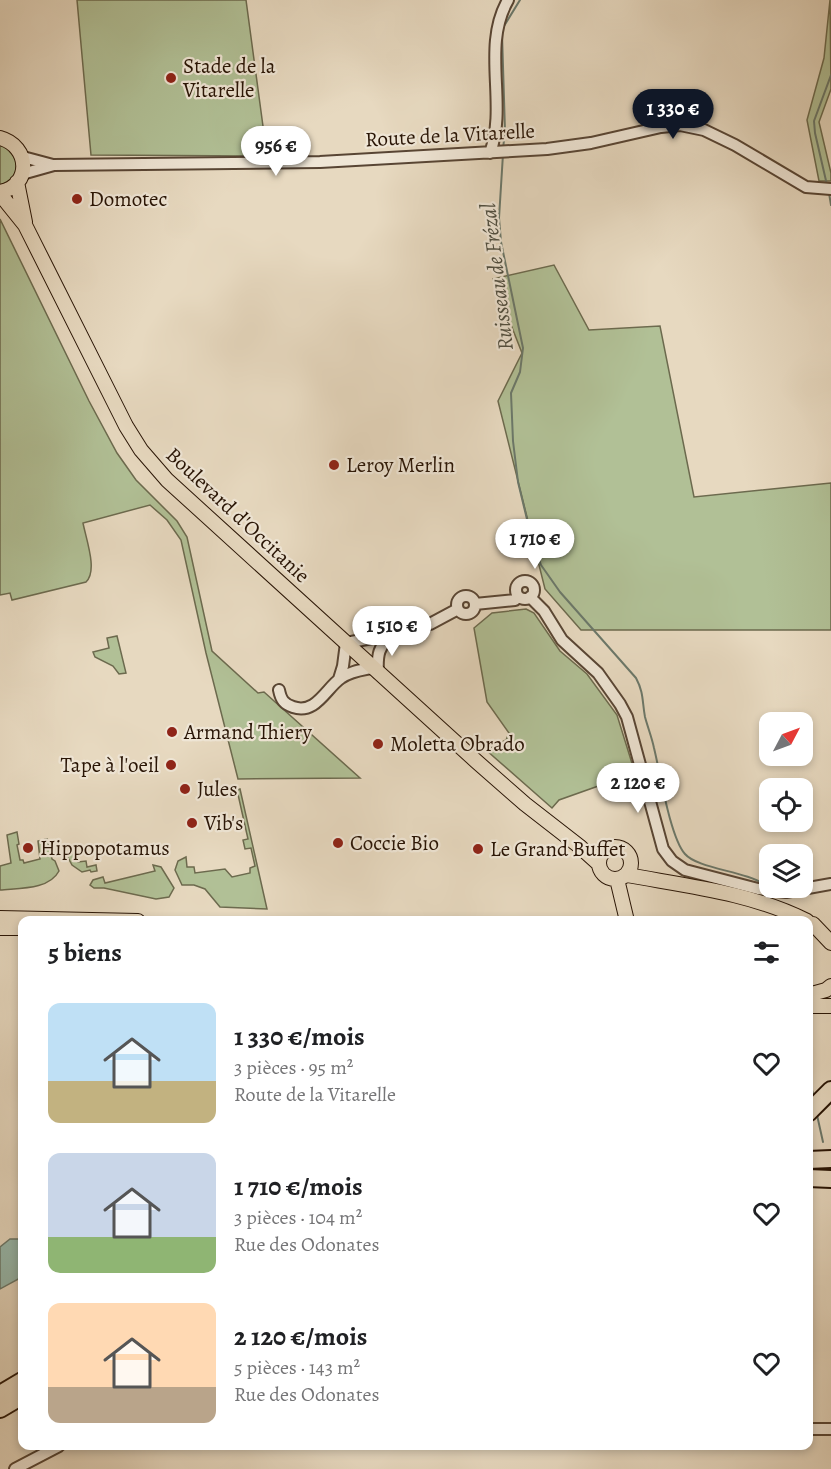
<!DOCTYPE html>
<html lang="fr">
<head>
<meta charset="utf-8">
<style>
  :root { --surface:#fff; --page:#f2f2f2; --text:#202124; --muted:#757577; --accent:#111827 }
  body { margin:0; font-family:Alegreya,serif; background:var(--page); color:var(--text); height:100vh; display:flex; flex-direction:column; font-size:22px; white-space:nowrap }
  * { box-sizing:border-box; margin:0 }
  p { font-size:20px; color:var(--muted) }
  .icon { flex:none; width:33px; height:33px; fill:none; stroke:currentColor; stroke-width:2; stroke-linecap:round; stroke-linejoin:round }
  .map { position:relative; flex:1; overflow:hidden }
  .drawer { position:absolute; left:18px; top:916px; width:795px; height:534px; display:flex; flex-direction:column; background:var(--surface); border-radius:12px; box-shadow:0 3px 9px #0003 }
  .drawer>* { flex:none }
  .needle { width:39px; rotate:49deg }
  .tools { position:absolute; left:759px; top:712px; display:grid; gap:12px }
  .tools a { display:grid; place-items:center; width:54px; height:54px; border-radius:12px; background:var(--surface); box-shadow:0 3px 9px #0003; font-size:30px }
  .price { position:absolute; translate:-50% -51px; padding:0 14px; border-radius:21px; background:#fff; color:#222; font-size:20px; line-height:39px; filter:drop-shadow(0 2px 3px #0008) }
  .price::after { content:''; position:absolute; left:50%; top:36px; width:18px; height:14px; margin-left:-9px; background:inherit; clip-path:polygon(0 0,100% 0,50% 100%) }
  .price.selected { background:var(--accent); color:#fff }
  ul { padding:0; list-style:none }
  li { display:flex; align-items:center; gap:18px; height:150px; padding:0 30px }
  li span { display:grid; place-items:center; flex:none; width:168px; height:120px; border-radius:12px; color:#555 }
  li>.icon { margin-inline-start:auto }
  span .icon { width:72px; height:72px; fill:#fffc; stroke-width:1 }
  li b { font-size:26px }
  h2 { display:flex; justify-content:space-between; align-items:center; height:72px; padding:0 30px; font-size:26px }
  .map>svg:first-child { display:block }
  .green { fill:#b1c096; stroke:#6c6a4e; stroke-width:1.5 }
  .water { fill:#97baae; stroke:#6b786a; stroke-width:1.5 }
  .lines { fill:none; stroke-linecap:round; stroke-linejoin:round }
  .stream { stroke:#6b786a; stroke-width:2 }
  .minor-casing { stroke:#584534; stroke-width:14 }
  .major-casing { stroke:#281405; stroke-width:16 }
  .highway-casing { stroke:#281405; stroke-width:20 }
  .minor { stroke:#efe6d6; stroke-width:10 }
  .major { stroke:#e7d9c0; stroke-width:14 }
  .highway { stroke:#e7d9c0; stroke-width:16 }
  .poi-dot { fill:#8f2418; stroke:#efe6d6; stroke-width:2 }
  .labels { text-anchor:middle; stroke-width:4.5; stroke-linejoin:round; paint-order:stroke }
  .poi-label { font-size:21px; fill:#281405; stroke:#efe6d6; text-anchor:start }
  .street-label { font-size:21px; fill:#281405; stroke:#efe6d6 }
  .water-label { font-size:22px; font-style:italic; fill:#4f4e40; stroke:#efe6d6 }
</style>
</head>
<body>
<div class="map">
<svg width="831" height="1469" viewBox="0 0 831 1469">
  <rect width="100%" height="100%" fill="#e7d9c0"/>
  <filter id="stains"><feTurbulence type="fractalNoise" baseFrequency=".00333" numOctaves="4"/><feColorMatrix values="0 0 0 0 .2 0 0 0 0 .09 0 0 0 0 .02 0 0 0 .5 -.17"/></filter>
  <radialGradient id="worn" r=".72"><stop offset=".6" stop-color="#630" stop-opacity="0"/><stop offset="1" stop-color="#630" stop-opacity=".3"/></radialGradient>
  <path class="green" d="M 77,0 L 246,0 L 267,156 L 91,155 Z
    M 830,0 L 831,89 L 819,122 L 831,173 L 831,181 L 819,181 L 807,120 L 824,58 Z
    M 0,144 C 21,151 23,179 0,185 Z
    M 0,219 L 89,401 L 117,453 L 136,480 L 177,521 L 187,537 L 212,651 L 258,693 L 264,692 L 360,778 L 238,779 L 206,653 L 181,540 L 167,520 L 150,505 L 83,523 C 86,539 98,571 86,582 L 12,600 L 10,593 L 0,595 Z
    M 554,265 L 589,330 L 660,326 L 694,497 L 831,483 L 831,630 L 581,630 L 545,589 L 498,401 L 522,353 L 493,279 Z
    M 526,609 L 534,613 L 560,651 L 587,674 L 617,715 L 635,773 L 559,800 L 552,808 L 486,750 L 506,740 L 509,733 L 487,702 L 474,628 L 492,613 Z
    M 117,636 L 126,673 L 119,674 L 113,666 L 95,657 L 93,652 L 109,648 L 107,638 Z
    M 240,789 L 267,909 L 220,907 L 205,889 L 194,885 L 182,885 L 175,870 L 178,861 L 186,857 L 187,867 L 194,867 L 195,873 L 225,869 L 232,877 L 250,873 L 250,868 L 255,866 L 251,848 L 245,849 L 243,840 L 248,839 L 237,790 Z
    M 17,832 L 19,844 L 17,845 L 20,860 L 23,860 L 24,863 L 40,859 L 38,841 L 47,839 L 52,859 L 55,861 L 59,871 C 49,890 19,888 0,890 L 0,866 L 11,863 L 7,835 Z
    M 75,851 L 78,862 L 86,861 L 87,867 L 96,865 L 97,871 L 91,872 L 90,870 L 82,872 L 72,865 L 66,854 Z
    M 153,865 L 161,867 L 174,888 L 169,897 L 156,899 L 104,888 L 94,888 L 90,885 L 93,880 L 103,877 L 105,883 L 155,871 Z"/>
  <path class="water" d="M 10,1239 L 22,1239 L 22,1277 L 0,1289 L 0,1247 Z"/>
  <g class="lines">
    <path class="stream" d="M 504,26 L 520,0
      M 502,34 L 505,131 L 503,149
      M 503,154 L 499,218 L 501,242 L 523,348 L 520,372 L 511,393 L 513,441 L 518,482 L 532,540 L 541,565 L 560,592 L 636,678 C 644,693 642,701 645,717 C 648,728 652,738 654,748 C 660,772 670,837 685,854 C 698,869 746,871 765,885
      M 827,185 L 815,133 L 814,121 L 831,75
      M 829,193 L 831,205
      M 808,1076 L 814,1097
      M 817,1115 L 823,1142"/>
    <defs>
      <path id="minor" d="M 490,153 C 508,104 481,47 508,0
        M 23,157 L 53,165
        M 22,174 L 54,165 L 320,162 L 547,149 L 591,143 L 661,127 L 680,125 L 704,130 L 735,145 L 806,187 L 831,189
        M516 590a9 9 0 1 1 18 0a9 9 0 1 1-18 0Z
        M457 605a9 9 0 1 1 18 0a9 9 0 1 1-18 0Z
        M 530,597 L 544,611 L 562,640 L 598,673 L 620,704 L 627,717 L 663,849 L 672,861 L 685,870 L 758,889 L 786,892 L 831,884
        M 475,604 L 515,600 L 518,596
        M 378,673 C 377,655 378,646 393,635
        M 339,679 L 343,666 L 346,643 L 393,634 L 430,624 L 458,609
        M 279,690 C 281,700 284,704 293,707 C 316,715 326,688 341,678 C 351,671 362,670 372,668
        M 808,1429 L 831,1429
        M 15,1469 L 59,1446"/>
      <path id="major" d="M 0,138 C 30,146 32,186 0,192
        M 17,182 L 25,222
        M 0,194 L 25,225 L 126,426 L 141,450 L 167,480 L 476,761 L 525,804 L 579,846 L 599,864
        M599 863a16 16 0 1 1 32 0a16 16 0 1 1-32 0Z
        M 627,875 C 687,886 752,893 807,921
        M 617,879 L 627,921
        M 0,918 L 138,921
        M 813,924 L 831,943
        M 0,928 L 22,928
        M 808,995 L 826,990 L 831,986
        M 808,1006 L 831,1006"/>
      <path id="highway" d="M 808,1113 L 831,1090
        M 808,1160 L 831,1159
        M 808,1178 L 831,1179
        M 0,1394 L 22,1381
        M 0,1409 L 22,1396"/>
    </defs>
    <use href="#minor" class="minor-casing"/>
    <use href="#major" class="major-casing"/>
    <use href="#highway" class="highway-casing"/>
    <use href="#minor" class="minor"/>
    <use href="#major" class="major"/>
    <use href="#highway" class="highway"/>
  </g>
  <g class="poi-dot">
    <circle cx="171" cy="78" r="6"/>
    <circle cx="77" cy="199" r="6"/>
    <circle cx="334" cy="465" r="6"/>
    <circle cx="172" cy="732" r="6"/>
    <circle cx="378" cy="744" r="6"/>
    <circle cx="171" cy="765" r="6"/>
    <circle cx="185" cy="789" r="6"/>
    <circle cx="192" cy="823" r="6"/>
    <circle cx="338" cy="843" r="6"/>
    <circle cx="28" cy="848" r="6"/>
    <circle cx="478" cy="849" r="6"/>
  </g>
  <g class="labels">
    <g class="poi-label">
      <text x="183" y="73">Stade de la<tspan x="183" dy="24">Vitarelle</tspan></text>
      <text x="89" y="206">Domotec</text>
      <text x="346" y="472">Leroy Merlin</text>
      <text x="184" y="739">Armand Thiery</text>
      <text x="390" y="751">Moletta Obrado</text>
      <text x="159" y="772" text-anchor="end">Tape à l'oeil</text>
      <text x="197" y="796">Jules</text>
      <text x="204" y="830">Vib's</text>
      <text x="350" y="850">Coccie Bio</text>
      <text x="40" y="855">Hippopotamus</text>
      <text x="490" y="856">Le Grand Buffet</text>
    </g>
    <g class="street-label">
      <text transform="translate(450 135) rotate(-3)" y="7">Route de la Vitarelle</text>
      <text transform="translate(238 515) rotate(43)" y="7">Boulevard d'Occitanie</text>
    </g>
    <g class="water-label">
      <text transform="translate(496 277) rotate(-97)" y="8">Ruisseau de Frézal</text>
    </g>
  </g>
  <rect width="100%" height="100%" filter="url(#stains)"/>
  <rect width="100%" height="100%" fill="url(#worn)"/>
</svg>
<div class="tools">
<a><svg class="needle" viewBox="-14 -14 28 28"><path d="M0-13l5 13h-10z" fill="#e53935"/><path d="M0 13l5-13h-10z" fill="#757577"/></svg></a>
<a><svg class="icon" aria-label="locate" viewBox="0 0 24 24"><circle cx="12" cy="12" r="6"/><path d="M12 2v4M12 18v4M2 12h4M18 12h4"/></svg></a>
<a><svg class="icon" aria-label="layers" viewBox="0 0 24 24"><path d="M12 4l9 5-9 5-9-5zM3 14l9 5 9-5"/></svg></a>
</div>
<b class="price selected" style="left:673px;top:140px">1 330 €</b>
<b class="price" style="left:276px;top:177px">956 €</b>
<b class="price" style="left:535px;top:570px">1 710 €</b>
<b class="price" style="left:392px;top:657px">1 510 €</b>
<b class="price" style="left:638px;top:814px">2 120 €</b>
<section class="drawer">
<h2>5 biens<svg class="icon" aria-label="filters" viewBox="0 0 24 24"><path d="M4 7h16M4 17h16"/><circle cx="9" cy="7" r="2"/><circle cx="15" cy="17" r="2"/></svg></h2>
<ul>
<li><span style="background:linear-gradient(#bfe0f5 65%,#c2b280 0)"><svg class="icon" aria-label="home" viewBox="0 0 24 24"><path d="M3 11l9-7 9 7M6 9v11h12V9"/></svg></span><div><b>1 330 €/mois</b><p>3 pièces · 95 m²</p><p>Route de la Vitarelle</p></div><svg class="icon" aria-label="heart" viewBox="0 0 24 24"><path d="M12 20l-8-8c-3-5 5-10 8-4 3-6 11-1 8 4z"/></svg></li>
<li><span style="background:linear-gradient(#c9d6e8 70%,#8fb573 0)"><svg class="icon" aria-label="home" viewBox="0 0 24 24"><path d="M3 11l9-7 9 7M6 9v11h12V9"/></svg></span><div><b>1 710 €/mois</b><p>3 pièces · 104 m²</p><p>Rue des Odonates</p></div><svg class="icon" aria-label="heart" viewBox="0 0 24 24"><path d="M12 20l-8-8c-3-5 5-10 8-4 3-6 11-1 8 4z"/></svg></li>
<li><span style="background:linear-gradient(#ffd9b3 70%,#b9a48a 0)"><svg class="icon" aria-label="home" viewBox="0 0 24 24"><path d="M3 11l9-7 9 7M6 9v11h12V9"/></svg></span><div><b>2 120 €/mois</b><p>5 pièces · 143 m²</p><p>Rue des Odonates</p></div><svg class="icon" aria-label="heart" viewBox="0 0 24 24"><path d="M12 20l-8-8c-3-5 5-10 8-4 3-6 11-1 8 4z"/></svg></li>
</ul>
</section>
</div>
</body>
</html>
